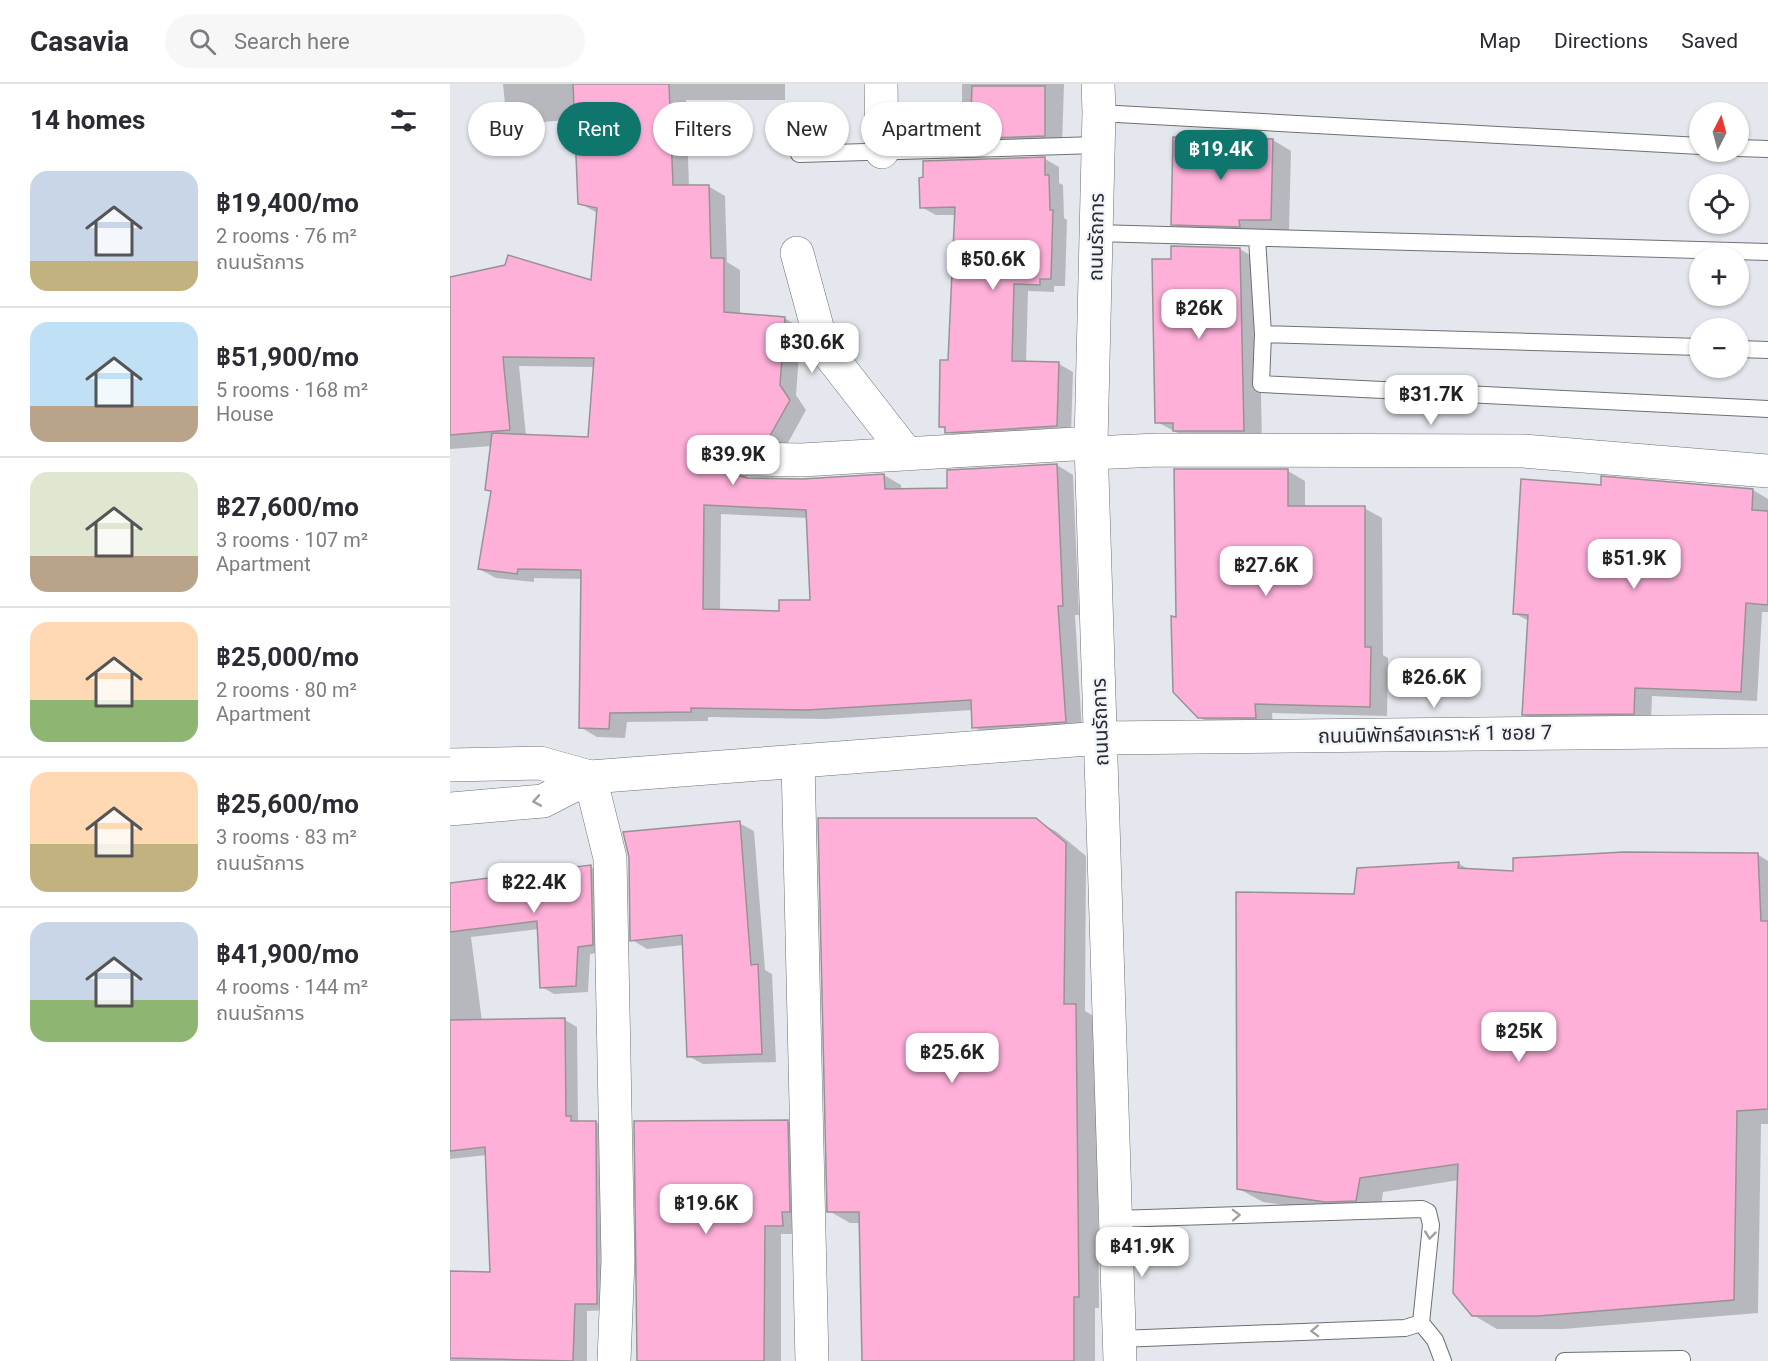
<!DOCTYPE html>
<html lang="en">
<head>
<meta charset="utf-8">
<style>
  :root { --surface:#fff; --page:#f7f7f7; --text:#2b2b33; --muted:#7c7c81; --line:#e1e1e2; --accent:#0f766e }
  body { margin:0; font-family:Roboto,"Noto Sans Thai",sans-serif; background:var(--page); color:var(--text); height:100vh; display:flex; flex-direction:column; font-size:22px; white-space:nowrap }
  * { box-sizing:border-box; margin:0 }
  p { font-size:20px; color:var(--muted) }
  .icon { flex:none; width:33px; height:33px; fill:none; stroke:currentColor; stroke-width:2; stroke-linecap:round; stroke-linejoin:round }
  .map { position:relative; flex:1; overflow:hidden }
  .drawer { display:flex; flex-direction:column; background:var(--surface); width:450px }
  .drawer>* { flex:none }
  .banner { position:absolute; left:18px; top:18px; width:570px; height:54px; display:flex; gap:12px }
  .needle { width:39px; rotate:6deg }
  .buttons { position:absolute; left:1239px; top:18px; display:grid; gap:12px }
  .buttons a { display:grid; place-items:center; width:60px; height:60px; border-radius:50%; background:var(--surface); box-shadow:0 2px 4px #0004; font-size:30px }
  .price { position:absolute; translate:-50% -51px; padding:0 14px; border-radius:12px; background:#fff; color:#222; font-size:20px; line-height:39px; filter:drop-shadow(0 2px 3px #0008) }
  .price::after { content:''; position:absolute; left:50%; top:36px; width:18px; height:14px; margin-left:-9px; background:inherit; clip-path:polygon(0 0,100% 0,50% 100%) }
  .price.selected { background:var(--accent); color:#fff }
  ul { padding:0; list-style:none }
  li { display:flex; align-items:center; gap:18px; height:150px; padding:0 30px }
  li+li { border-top:2px solid var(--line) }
  li span { display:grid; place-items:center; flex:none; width:168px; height:120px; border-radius:18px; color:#555 }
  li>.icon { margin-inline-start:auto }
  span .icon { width:72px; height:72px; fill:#fffc; stroke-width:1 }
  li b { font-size:26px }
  h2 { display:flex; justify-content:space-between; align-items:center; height:72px; padding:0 30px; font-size:26px }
  .pill { padding:0 21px; border-radius:27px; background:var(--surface); box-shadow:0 2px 4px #0004; font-size:21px; line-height:54px }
  .pill.selected { background:var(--accent); color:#fff }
  header { display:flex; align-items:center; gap:36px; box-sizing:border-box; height:84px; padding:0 30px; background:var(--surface); border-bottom:2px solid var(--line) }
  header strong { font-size:28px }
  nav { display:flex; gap:33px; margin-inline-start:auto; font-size:21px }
  .search { width:420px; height:54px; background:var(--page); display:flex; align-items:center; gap:15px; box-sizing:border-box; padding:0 21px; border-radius:33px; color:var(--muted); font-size:22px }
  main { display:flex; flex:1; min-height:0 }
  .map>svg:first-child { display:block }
  .shadow { fill:#0003; fill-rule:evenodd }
  .building { fill:#feb0d9; stroke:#999295; stroke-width:1.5; fill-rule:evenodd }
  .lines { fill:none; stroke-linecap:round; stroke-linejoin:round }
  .service-casing { stroke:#6e7076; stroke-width:18 }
  .minor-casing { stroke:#6e7076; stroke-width:34 }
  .tertiary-casing { stroke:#6e7076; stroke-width:34 }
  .service { stroke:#fff; stroke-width:16 }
  .minor { stroke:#fff; stroke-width:33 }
  .tertiary { stroke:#fff; stroke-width:33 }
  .oneway { stroke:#9f9fa0 }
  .labels { text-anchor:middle; stroke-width:4.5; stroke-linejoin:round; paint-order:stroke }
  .street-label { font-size:20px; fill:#292a2c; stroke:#f1f4fa }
</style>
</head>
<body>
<header>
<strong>Casavia</strong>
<div class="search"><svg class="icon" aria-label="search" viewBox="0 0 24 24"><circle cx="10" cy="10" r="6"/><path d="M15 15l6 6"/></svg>Search here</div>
<nav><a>Map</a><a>Directions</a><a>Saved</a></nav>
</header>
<main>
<section class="drawer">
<h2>14 homes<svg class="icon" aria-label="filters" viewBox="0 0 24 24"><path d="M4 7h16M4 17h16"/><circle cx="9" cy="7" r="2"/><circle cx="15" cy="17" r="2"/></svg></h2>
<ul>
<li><span style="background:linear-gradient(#c9d6e8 75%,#c2b280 0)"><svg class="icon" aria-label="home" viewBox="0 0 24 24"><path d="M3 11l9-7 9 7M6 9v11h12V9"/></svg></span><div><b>฿19,400/mo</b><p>2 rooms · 76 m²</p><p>ถนนรัถการ</p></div></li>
<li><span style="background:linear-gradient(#bfe0f5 70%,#b9a48a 0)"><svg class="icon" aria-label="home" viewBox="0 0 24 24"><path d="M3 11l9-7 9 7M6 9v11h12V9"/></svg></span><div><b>฿51,900/mo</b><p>5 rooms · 168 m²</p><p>House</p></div></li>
<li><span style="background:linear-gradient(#dfe7d0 70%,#b9a48a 0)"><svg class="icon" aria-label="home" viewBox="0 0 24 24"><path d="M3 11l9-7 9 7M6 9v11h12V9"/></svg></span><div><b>฿27,600/mo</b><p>3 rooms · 107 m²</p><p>Apartment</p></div></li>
<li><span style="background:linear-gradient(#ffd9b3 65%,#8fb573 0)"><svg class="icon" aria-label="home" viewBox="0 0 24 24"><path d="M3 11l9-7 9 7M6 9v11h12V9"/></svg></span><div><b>฿25,000/mo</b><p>2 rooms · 80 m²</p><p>Apartment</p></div></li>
<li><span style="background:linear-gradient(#ffd9b3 60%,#c2b280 0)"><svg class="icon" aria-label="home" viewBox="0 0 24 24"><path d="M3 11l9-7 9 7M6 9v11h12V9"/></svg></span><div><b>฿25,600/mo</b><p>3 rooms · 83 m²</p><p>ถนนรัถการ</p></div></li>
<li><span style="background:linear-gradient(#c9d6e8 65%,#8fb573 0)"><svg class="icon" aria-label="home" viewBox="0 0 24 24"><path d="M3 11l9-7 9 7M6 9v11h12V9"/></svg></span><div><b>฿41,900/mo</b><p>4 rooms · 144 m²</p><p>ถนนรัถการ</p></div></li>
</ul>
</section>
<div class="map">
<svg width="1318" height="1277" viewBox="0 0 1318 1277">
  <rect width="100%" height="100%" fill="#e4e7ed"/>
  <path class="shadow" d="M 53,0 L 335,0 L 335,16 L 236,16 L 239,102 L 258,102 L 275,112 L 277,178 L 290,186 L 290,231 L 334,234 L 351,244 L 346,311 L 356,326 L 334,366 L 295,384 L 298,395 L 353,396 L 434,391 L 451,401 L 451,406 L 499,406 L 607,381 L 623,391 L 629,531 L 625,531 L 632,647 L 541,653 L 524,643 L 523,626 L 375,635 L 258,633 L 258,637 L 177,638 L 175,654 L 147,653 L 130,643 L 132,495 L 84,494 L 84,498 L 46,494 L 29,485 L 42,408 L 36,405 L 42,362 L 0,365 L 0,194 L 143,198 L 147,129 L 130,119 L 126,35 L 73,40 L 56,30 ZM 69,282 L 145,283 L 139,355 L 76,352 ZM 271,430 L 358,434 L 362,517 L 330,528 L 270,527 Z
    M 512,0 L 614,0 L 612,61 L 492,65 L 475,55 L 512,31 Z
    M 823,56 L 841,67 L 839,146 L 742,151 L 723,140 Z
    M 595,75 L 609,83 L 609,99 L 613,101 L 614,134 L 617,136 L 615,202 L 604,202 L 604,208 L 578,207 L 576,279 L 609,280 L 623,288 L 621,350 L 511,356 L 490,342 L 500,277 L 506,131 L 486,131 L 471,123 Z
    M 790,165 L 808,176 L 812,357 L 743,357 L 707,338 L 722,176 Z
    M 838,387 L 855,397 L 855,424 L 914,424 L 932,434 L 933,571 L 938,574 L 937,632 L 822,629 L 823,643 L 767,644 L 749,633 L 728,534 Z
    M 1152,402 L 1303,406 L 1318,415 L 1318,528 L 1312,528 L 1307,617 L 1202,612 L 1201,638 L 1090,639 L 1073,630 L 1079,537 L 1064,529 Z
    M 585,736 L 607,748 L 636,772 L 635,927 L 647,934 L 649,1224 L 645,1224 L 645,1277 L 414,1277 L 411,1139 L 400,1139 L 379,1127 Z
    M 289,739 L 304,747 L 315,886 L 322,890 L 326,978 L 253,980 L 238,972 L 234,861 L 197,865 L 182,856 Z
    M 1307,770 L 1318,777 L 1318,1040 L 1311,1040 L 1308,1229 L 1113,1245 L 1047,1245 L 1023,1231 L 1009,1096 L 933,1108 L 930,1130 L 900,1131 L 813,1118 L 789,1105 L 905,812 L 1008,779 L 1021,787 L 1064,789 Z
    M 141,783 L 154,790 L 155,868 L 140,870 L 138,908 L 104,910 L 92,903 L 89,845 L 21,853 L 32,937 L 115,936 L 127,943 L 128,1038 L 146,1038 L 159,1046 L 160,1226 L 137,1227 L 137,1277 L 0,1277 L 0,1189 L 42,1190 L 37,1071 L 0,1075 L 0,807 L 25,797 Z
    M 337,1037 L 354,1047 L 348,1150 L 331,1150 L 331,1277 L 188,1277 Z"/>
  <path class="building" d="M 123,0 L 219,0 L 223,101 L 259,101 L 261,174 L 274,174 L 274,228 L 335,233 L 330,301 L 340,316 L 317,357 L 297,356 L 288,358 L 281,365 L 278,375 L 280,384 L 287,391 L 297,394 L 352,395 L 434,390 L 435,405 L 497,404 L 497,386 L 607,380 L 613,522 L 608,522 L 616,638 L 522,644 L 521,616 L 357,626 L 241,624 L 241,628 L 160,629 L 159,645 L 129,644 L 131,486 L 68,485 L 67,490 L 28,485 L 41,407 L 35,406 L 42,349 L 138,353 L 144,274 L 53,273 L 60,346 L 0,351 L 0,193 L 55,181 L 58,171 L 141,196 L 147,124 L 128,120 ZM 254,421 L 356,426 L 360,516 L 329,516 L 329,527 L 253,525 Z
    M 522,2 L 595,2 L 595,52 L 474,56 L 475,28 L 521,30 Z
    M 723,53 L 823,55 L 821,136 L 789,136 L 790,143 L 721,141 Z
    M 595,73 L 595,91 L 599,91 L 600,126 L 603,126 L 601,195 L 590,195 L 590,201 L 564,200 L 562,277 L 609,278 L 607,342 L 495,349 L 495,343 L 489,343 L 490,276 L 498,276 L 505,123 L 470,124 L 469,94 L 473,93 L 473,77 Z
    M 721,162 L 790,164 L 794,347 L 723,347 L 723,339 L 705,339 L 702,175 L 721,175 Z
    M 724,385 L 838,385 L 838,422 L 915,422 L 915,563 L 921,563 L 920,623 L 805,620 L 806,634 L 748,634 L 723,608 L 721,532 L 726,533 Z
    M 1151,392 L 1303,405 L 1302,426 L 1318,427 L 1318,521 L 1296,519 L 1291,608 L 1185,604 L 1184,630 L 1072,631 L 1078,531 L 1063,530 L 1071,395 L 1151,401 Z
    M 368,734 L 586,734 L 616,759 L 614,920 L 626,920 L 629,1213 L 624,1213 L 624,1277 L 412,1277 L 409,1128 L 377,1128 Z
    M 290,737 L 301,881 L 308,880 L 312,970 L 237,973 L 232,851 L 180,857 L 179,773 L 173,748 Z
    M 1174,768 L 1308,769 L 1311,837 L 1318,837 L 1318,1025 L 1287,1027 L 1284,1216 L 1088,1232 L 1022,1232 L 1003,1209 L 1008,1080 L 910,1094 L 906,1117 L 875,1118 L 787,1105 L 786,808 L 904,810 L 907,784 L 1009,778 L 1008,784 L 1063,787 L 1063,774 Z
    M 141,781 L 143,861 L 128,863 L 126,902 L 90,904 L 87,837 L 0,848 L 0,799 Z
    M 115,934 L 116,1032 L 121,1032 L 121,1037 L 146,1037 L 147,1220 L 125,1220 L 123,1277 L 0,1274 L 0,1187 L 40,1188 L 35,1063 L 0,1067 L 0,936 Z
    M 338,1036 L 340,1128 L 332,1128 L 333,1142 L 315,1142 L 314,1277 L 187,1277 L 184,1037 Z"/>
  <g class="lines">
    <defs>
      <path id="service" d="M 649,29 L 1250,62
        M 1288,64 L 1318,65
        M 349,70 L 647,61
        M 646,149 L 1318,168
        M 807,154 L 813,250
        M 1250,263 L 813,250 L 811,300 L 1318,325
        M 1288,265 L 1318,266
        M 665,1135 L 972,1125 L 978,1128 L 981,1141 L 971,1239 L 955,1244 L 669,1255
        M 971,1239 L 985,1256 L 993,1277
        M 1114,1277 L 1232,1275"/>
      <path id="minor" d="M 431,0 L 432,68
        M 347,169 L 372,261 L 457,370
        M 642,369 L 708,366 L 1073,367 L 1318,387
        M 297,375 L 352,376 L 641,359
        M 348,677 L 362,1277
        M 140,693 L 160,774 L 168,1176 L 164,1277"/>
      <path id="tertiary" d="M 648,0 L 649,29 L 641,359 L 670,1277
        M 0,681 L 90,679 L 140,693
        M 0,725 L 93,717 L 140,693 L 651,654 L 1318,647"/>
    </defs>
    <use href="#service" class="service-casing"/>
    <use href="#minor" class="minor-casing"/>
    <use href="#tertiary" class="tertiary-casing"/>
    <use href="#service" class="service"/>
    <use href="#minor" class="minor"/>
    <use href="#tertiary" class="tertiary"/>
  </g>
  <defs><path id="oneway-chevron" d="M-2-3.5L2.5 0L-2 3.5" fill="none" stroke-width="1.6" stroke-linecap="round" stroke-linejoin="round" transform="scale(1.5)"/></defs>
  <g class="oneway">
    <use href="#oneway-chevron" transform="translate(87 717) rotate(170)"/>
    <use href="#oneway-chevron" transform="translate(786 1131) rotate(-2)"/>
    <use href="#oneway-chevron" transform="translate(980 1151) rotate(96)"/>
    <use href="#oneway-chevron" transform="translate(865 1247) rotate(178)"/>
  </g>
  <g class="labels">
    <g class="street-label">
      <text transform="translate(646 153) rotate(-89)" y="7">ถนนรัถการ</text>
      <text transform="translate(650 638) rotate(-92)" y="7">ถนนรัถการ</text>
      <text transform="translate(985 650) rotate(-1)" y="7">ถนนนิพัทธ์สงเคราะห์ 1 ซอย 7</text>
    </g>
  </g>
</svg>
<div class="buttons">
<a><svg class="needle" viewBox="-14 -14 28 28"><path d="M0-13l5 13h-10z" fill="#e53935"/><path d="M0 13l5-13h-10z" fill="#7c7c81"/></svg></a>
<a><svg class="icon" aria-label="locate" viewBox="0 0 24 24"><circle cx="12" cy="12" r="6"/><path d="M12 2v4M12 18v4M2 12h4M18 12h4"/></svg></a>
<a>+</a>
<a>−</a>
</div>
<b class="price selected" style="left:771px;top:97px">฿19.4K</b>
<b class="price" style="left:543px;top:207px">฿50.6K</b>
<b class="price" style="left:749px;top:256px">฿26K</b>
<b class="price" style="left:362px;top:290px">฿30.6K</b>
<b class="price" style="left:981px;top:342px">฿31.7K</b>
<b class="price" style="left:283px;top:402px">฿39.9K</b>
<b class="price" style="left:1184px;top:506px">฿51.9K</b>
<b class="price" style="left:816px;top:513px">฿27.6K</b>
<b class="price" style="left:984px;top:625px">฿26.6K</b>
<b class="price" style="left:84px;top:830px">฿22.4K</b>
<b class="price" style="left:1069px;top:979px">฿25K</b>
<b class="price" style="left:502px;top:1000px">฿25.6K</b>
<b class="price" style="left:256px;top:1151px">฿19.6K</b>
<b class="price" style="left:692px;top:1194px">฿41.9K</b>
<div class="banner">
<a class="pill">Buy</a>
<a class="pill selected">Rent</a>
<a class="pill">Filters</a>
<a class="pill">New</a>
<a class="pill">Apartment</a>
</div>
</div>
</main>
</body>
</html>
